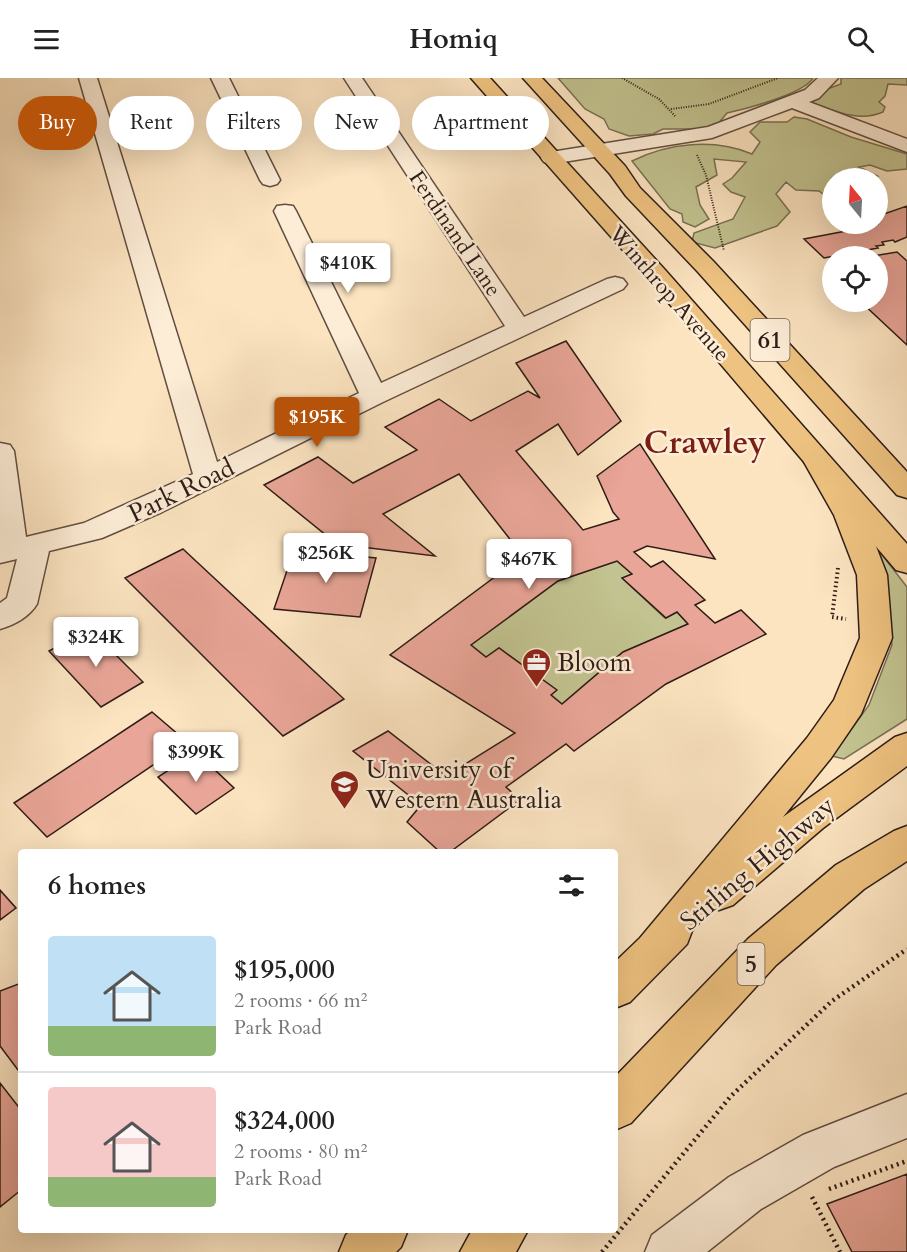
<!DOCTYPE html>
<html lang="en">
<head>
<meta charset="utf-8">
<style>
  :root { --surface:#fff; --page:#f6f6f6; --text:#222; --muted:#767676; --line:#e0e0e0; --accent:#b45309 }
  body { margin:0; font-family:Cardo,serif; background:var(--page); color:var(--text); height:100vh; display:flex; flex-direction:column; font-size:22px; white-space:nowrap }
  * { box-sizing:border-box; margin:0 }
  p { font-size:20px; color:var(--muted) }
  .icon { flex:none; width:33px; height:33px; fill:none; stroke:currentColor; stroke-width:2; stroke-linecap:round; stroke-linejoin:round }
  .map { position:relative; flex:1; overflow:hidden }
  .details { position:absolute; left:18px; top:771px; width:600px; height:384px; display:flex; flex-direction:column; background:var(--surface); border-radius:6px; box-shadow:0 6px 24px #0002 }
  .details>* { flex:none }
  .hud { position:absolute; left:18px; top:18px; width:600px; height:54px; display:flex; gap:12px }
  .needle { width:39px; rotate:342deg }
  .buttons { position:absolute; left:822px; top:90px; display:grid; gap:12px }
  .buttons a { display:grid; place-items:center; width:66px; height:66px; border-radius:50%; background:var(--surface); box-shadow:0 6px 24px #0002; font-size:30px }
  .price { position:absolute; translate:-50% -51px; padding:0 14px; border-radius:6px; background:#fff; color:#222; font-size:20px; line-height:39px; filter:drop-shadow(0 2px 3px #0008) }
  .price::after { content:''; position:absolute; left:50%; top:36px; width:18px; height:14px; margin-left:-9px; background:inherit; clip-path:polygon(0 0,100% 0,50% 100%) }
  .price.active { background:var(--accent); color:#fff }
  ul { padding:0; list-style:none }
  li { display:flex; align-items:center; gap:18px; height:150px; padding:0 30px }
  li+li { border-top:2px solid var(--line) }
  li span { display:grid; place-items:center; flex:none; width:168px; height:120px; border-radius:6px; color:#555 }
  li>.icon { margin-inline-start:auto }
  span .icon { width:72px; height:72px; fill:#fffc; stroke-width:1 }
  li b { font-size:26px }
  h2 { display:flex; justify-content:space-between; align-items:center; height:72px; padding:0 30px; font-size:26px }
  .tag { padding:0 21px; border-radius:27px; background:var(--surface); box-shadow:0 6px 24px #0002; font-size:21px; line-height:54px }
  .tag.active { background:var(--accent); color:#fff }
  header { display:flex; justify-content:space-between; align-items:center; height:78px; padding:0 30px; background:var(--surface); font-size:27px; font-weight:700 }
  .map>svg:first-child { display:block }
  .green { fill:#c2c390; stroke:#787053; stroke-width:1.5 }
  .building { fill:#e9a597; stroke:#2e1c16; stroke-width:1.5; fill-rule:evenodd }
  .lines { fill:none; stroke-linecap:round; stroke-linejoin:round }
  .minor-casing { stroke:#624e41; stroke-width:3 }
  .major-casing { stroke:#2e1c16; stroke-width:3 }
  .highway-casing { stroke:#2e1c16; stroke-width:3 }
  .path-far2 { stroke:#2e1c16; stroke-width:2; stroke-dasharray:1 1.5; stroke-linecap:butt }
  .path-far1 { stroke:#2e1c16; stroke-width:4; stroke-dasharray:1.5 3; stroke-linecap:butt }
  .path { stroke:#2e1c16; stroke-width:4.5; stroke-dasharray:2 4; stroke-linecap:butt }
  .minor { fill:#fdedd7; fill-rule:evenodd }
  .major { fill:#eec280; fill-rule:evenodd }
  .highway { fill:#eec280; fill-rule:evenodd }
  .labels { text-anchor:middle; stroke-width:5; stroke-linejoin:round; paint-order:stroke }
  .far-street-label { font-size:22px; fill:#2e1c16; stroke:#fdedd7 }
  .shield { fill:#fdedd7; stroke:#6c5b50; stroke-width:1.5 }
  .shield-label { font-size:24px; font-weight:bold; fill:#2e1c16 }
  .street-label { font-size:26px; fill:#2e1c16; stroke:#fdedd7 }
  .poi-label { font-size:26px; fill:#2e1c16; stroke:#fdedd7; text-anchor:start }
  .district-label { font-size:32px; font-weight:bold; fill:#7a1f14; stroke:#fdedd7 }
</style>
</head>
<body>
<header><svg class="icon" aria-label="menu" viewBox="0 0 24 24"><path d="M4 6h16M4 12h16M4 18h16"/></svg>Homiq<svg class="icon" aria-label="search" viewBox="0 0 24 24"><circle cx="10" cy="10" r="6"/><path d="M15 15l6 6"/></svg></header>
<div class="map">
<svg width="907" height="1174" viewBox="0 0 907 1174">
  <rect width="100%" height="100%" fill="#fce4c1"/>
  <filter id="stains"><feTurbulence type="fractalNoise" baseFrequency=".00333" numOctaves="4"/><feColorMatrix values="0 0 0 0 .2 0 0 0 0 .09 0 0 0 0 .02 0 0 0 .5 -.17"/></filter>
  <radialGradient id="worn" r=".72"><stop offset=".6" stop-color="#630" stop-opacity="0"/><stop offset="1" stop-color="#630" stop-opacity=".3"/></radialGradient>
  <path class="green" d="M 558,0 L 813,0 C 804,16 745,31 727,35 L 717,47 L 696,51 L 663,51 L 653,56 L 629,58 L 609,51 L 604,41 L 585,31 Z
    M 841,0 L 907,0 L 907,7 L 888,6 L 885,18 L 879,24 L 885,29 L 883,34 C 858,45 833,32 809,24 L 819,14 L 841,6 Z
    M 794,39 L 807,41 L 851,59 L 907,76 L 907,91 L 887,93 L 870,87 L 859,89 L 877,98 L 832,100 L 832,121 L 831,122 L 819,113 L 796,112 L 786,104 L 776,116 L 790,134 L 777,148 L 715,170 L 692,164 L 694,155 L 733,141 L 745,119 L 731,114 L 723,106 L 732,100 L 746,84 L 714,81 L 717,97 L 696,109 L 700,127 L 709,141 L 695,149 L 683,144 L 682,136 L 670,131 L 632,83 C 668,65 714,60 752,76 L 760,64 L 750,54 L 760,44 L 787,44 Z
    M 866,456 L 907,509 L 907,641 L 844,681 L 832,678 L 869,627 L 892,567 L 886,506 Z
    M 617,483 L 632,496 L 623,501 L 665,540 L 677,534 L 688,546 L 623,574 L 562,626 L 551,617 L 556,612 L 499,570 L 486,579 L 471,567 L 558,503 Z"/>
  <path class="building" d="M 907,128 L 907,159 L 895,164 L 893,162 L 882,164 L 884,167 L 876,168 L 878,170 L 824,180 L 804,161 L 862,150 L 858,146 L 878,146 L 878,138 Z
    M 897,174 L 907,183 L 907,267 L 861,224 L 878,224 L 878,178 L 873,178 Z
    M 566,263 L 621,343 L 578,377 L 558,346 L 516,373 L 583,452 L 619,441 L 613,434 L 597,398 L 640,366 L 715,481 L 647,468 L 634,474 L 651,489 L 663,483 L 705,522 L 695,527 L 715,545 L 741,532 L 766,556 L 666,606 L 574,673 L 566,666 L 506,709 L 520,722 L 450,774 L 440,774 L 407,744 L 421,727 L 353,673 L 388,653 L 446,698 L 515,655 L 390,577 L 523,478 L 459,396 L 383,436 L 435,478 L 337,466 L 264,407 L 318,379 L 353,405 L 417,372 L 385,349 L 439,321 L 471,343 L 528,313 L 540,320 L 516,285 ZM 617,483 L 632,496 L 622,500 L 666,540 L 677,534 L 688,546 L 623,574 L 562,626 L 551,617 L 557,612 L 499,570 L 486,579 L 471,567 L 558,503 Z
    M 183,471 L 344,621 L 283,658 L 125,500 Z
    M 294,472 L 376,480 L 360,539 L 274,531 Z
    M 90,551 L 143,604 L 101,629 L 49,573 Z
    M 152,634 L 187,664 L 47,759 L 14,725 Z
    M 196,674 L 234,710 L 196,736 L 158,699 Z
    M 0,812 L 16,830 L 0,842 Z
    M 21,905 L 21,996 L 0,968 L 0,913 Z
    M 0,1005 L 21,1032 L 21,1112 L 0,1129 Z
    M 907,1096 L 907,1174 L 852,1174 L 827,1126 Z"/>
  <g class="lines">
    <defs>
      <path id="minor" d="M 79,0 L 97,0 L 217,384 L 359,315 L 274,133 L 277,128 L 285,127 L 293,128 L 296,133 L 381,305 L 505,248 L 344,0 L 362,0 L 524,239 L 607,201 L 615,199 L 623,201 L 627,206 L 623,211 L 383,324 L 162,434 L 102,460 L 49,473 L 37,526 C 29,539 14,547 0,551 L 0,525 L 7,520 L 17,481 L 0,485 L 0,365 L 10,367 L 14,373 L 26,459 L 84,445 L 193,396 Z
        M 211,0 L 229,0 L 280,102 L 277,106 L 270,108 L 263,106 L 260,102 Z
        M 818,0 L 838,0 L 819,20 L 809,24 L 907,61 L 907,74 L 792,30 L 712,60 L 551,86 L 544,84 L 541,80 L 544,76 L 551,74 L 708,49 L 805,12 Z
        M 907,1016 L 907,1060 L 834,1089 L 761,1131 L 707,1174 L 645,1174 L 652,1157 L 729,1099 L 803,1057 Z"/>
      <path id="major" d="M 471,0 L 490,0 L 666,193 L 907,466 L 907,495 L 896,492 L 650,203 Z
        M 523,0 L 542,0 L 625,88 L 640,110 L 714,184 L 907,394 L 907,420 L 897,417 L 698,194 L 626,118 L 610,96 Z"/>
      <path id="highway" d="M 818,375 L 828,378 L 864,437 L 887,497 L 892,560 L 861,636 L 831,680 L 783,739 L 895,659 L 907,655 L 907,688 L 823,750 L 733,827 L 719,832 L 712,829 L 692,853 L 687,866 L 630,924 L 615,930 L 615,884 L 640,860 L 807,660 L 834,622 L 860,560 L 857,497 L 834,437 L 804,384 L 808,378 Z
        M 907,748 L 907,783 L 864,811 L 776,887 L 631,1045 L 615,1052 L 615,999 L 748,861 L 836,787 L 894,753 Z
        M 351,1152 L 408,1152 L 401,1169 L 396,1174 L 339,1174 L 346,1157 Z
        M 472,1152 L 528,1152 L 516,1174 L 460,1174 Z"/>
    </defs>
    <use href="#minor" class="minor-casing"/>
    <use href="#major" class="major-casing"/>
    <use href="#highway" class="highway-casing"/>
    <path class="path-far2" d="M 622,0 L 659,21 L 676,39
      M 671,31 L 709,26 L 778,0
      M 697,77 L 706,97 L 724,173"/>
    <path class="path-far1" d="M 838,490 L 832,539 L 846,541"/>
    <path class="path" d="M 829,1111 L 907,1083
      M 812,1119 L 840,1174
      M 602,1174 L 731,1018 L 832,923 L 907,871"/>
    <use href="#minor" class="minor"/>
    <use href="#major" class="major"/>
    <use href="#highway" class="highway"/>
  </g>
  <defs>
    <symbol id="office-pin" viewBox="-11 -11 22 30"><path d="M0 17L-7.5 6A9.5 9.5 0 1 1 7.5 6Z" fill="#8f2418" stroke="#fdedd7"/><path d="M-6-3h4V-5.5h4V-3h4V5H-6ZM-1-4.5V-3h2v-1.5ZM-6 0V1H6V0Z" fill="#fff"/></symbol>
    <symbol id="university-pin" viewBox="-11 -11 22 30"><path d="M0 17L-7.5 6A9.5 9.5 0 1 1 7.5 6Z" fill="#8f2418" stroke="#fdedd7"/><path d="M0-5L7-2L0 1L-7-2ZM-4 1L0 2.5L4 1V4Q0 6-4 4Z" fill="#fff"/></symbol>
  </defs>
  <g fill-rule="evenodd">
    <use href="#office-pin" x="520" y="568" width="33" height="45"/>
    <use href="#university-pin" x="328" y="690" width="33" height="45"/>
  </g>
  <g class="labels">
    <g class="far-street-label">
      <text transform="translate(456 155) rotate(56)" y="8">Ferdinand Lane</text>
      <text transform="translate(670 215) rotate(49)" y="8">Winthrop Avenue</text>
    </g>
    <g class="shield">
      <rect x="750.5" y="241" width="39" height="42" rx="4.5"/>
      <rect x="737.5" y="865" width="27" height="42" rx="4.5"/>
    </g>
    <g class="shield-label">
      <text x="770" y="270">61</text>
      <text x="751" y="894">5</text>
    </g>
    <g class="street-label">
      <text transform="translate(181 412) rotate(-26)" y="9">Park Road</text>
      <text transform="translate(757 785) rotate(-40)" y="9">Stirling Highway</text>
    </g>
    <g class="poi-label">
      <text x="557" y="593">Bloom</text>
      <text x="366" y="700">University of<tspan x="366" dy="30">Western Australia</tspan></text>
    </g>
    <g class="district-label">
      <text x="705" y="375">Crawley</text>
    </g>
  </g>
  <rect width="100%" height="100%" filter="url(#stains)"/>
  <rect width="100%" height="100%" fill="url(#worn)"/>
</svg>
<div class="buttons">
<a><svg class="needle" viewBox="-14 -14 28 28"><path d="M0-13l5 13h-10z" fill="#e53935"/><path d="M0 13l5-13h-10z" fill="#767676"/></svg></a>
<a><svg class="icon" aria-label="locate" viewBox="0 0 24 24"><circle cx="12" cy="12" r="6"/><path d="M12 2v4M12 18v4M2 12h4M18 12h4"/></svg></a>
</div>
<b class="price" style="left:348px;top:216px">$410K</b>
<b class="price active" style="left:317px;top:370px">$195K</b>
<b class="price" style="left:326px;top:506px">$256K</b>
<b class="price" style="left:529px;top:512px">$467K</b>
<b class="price" style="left:96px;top:590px">$324K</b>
<b class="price" style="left:196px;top:705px">$399K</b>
<div class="hud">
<a class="tag active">Buy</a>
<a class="tag">Rent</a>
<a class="tag">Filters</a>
<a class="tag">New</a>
<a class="tag">Apartment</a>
</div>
<section class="details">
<h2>6 homes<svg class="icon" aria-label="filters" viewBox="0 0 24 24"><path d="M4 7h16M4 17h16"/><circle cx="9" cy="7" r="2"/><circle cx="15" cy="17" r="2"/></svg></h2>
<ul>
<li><span style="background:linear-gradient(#bfe0f5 75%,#8fb573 0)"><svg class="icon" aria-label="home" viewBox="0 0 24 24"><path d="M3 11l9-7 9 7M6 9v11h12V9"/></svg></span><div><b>$195,000</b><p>2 rooms · 66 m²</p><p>Park Road</p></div></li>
<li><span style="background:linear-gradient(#f6c9c9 75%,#8fb573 0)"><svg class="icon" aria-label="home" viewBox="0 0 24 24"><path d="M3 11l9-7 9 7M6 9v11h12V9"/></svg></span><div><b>$324,000</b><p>2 rooms · 80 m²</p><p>Park Road</p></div></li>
</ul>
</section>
</div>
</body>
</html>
